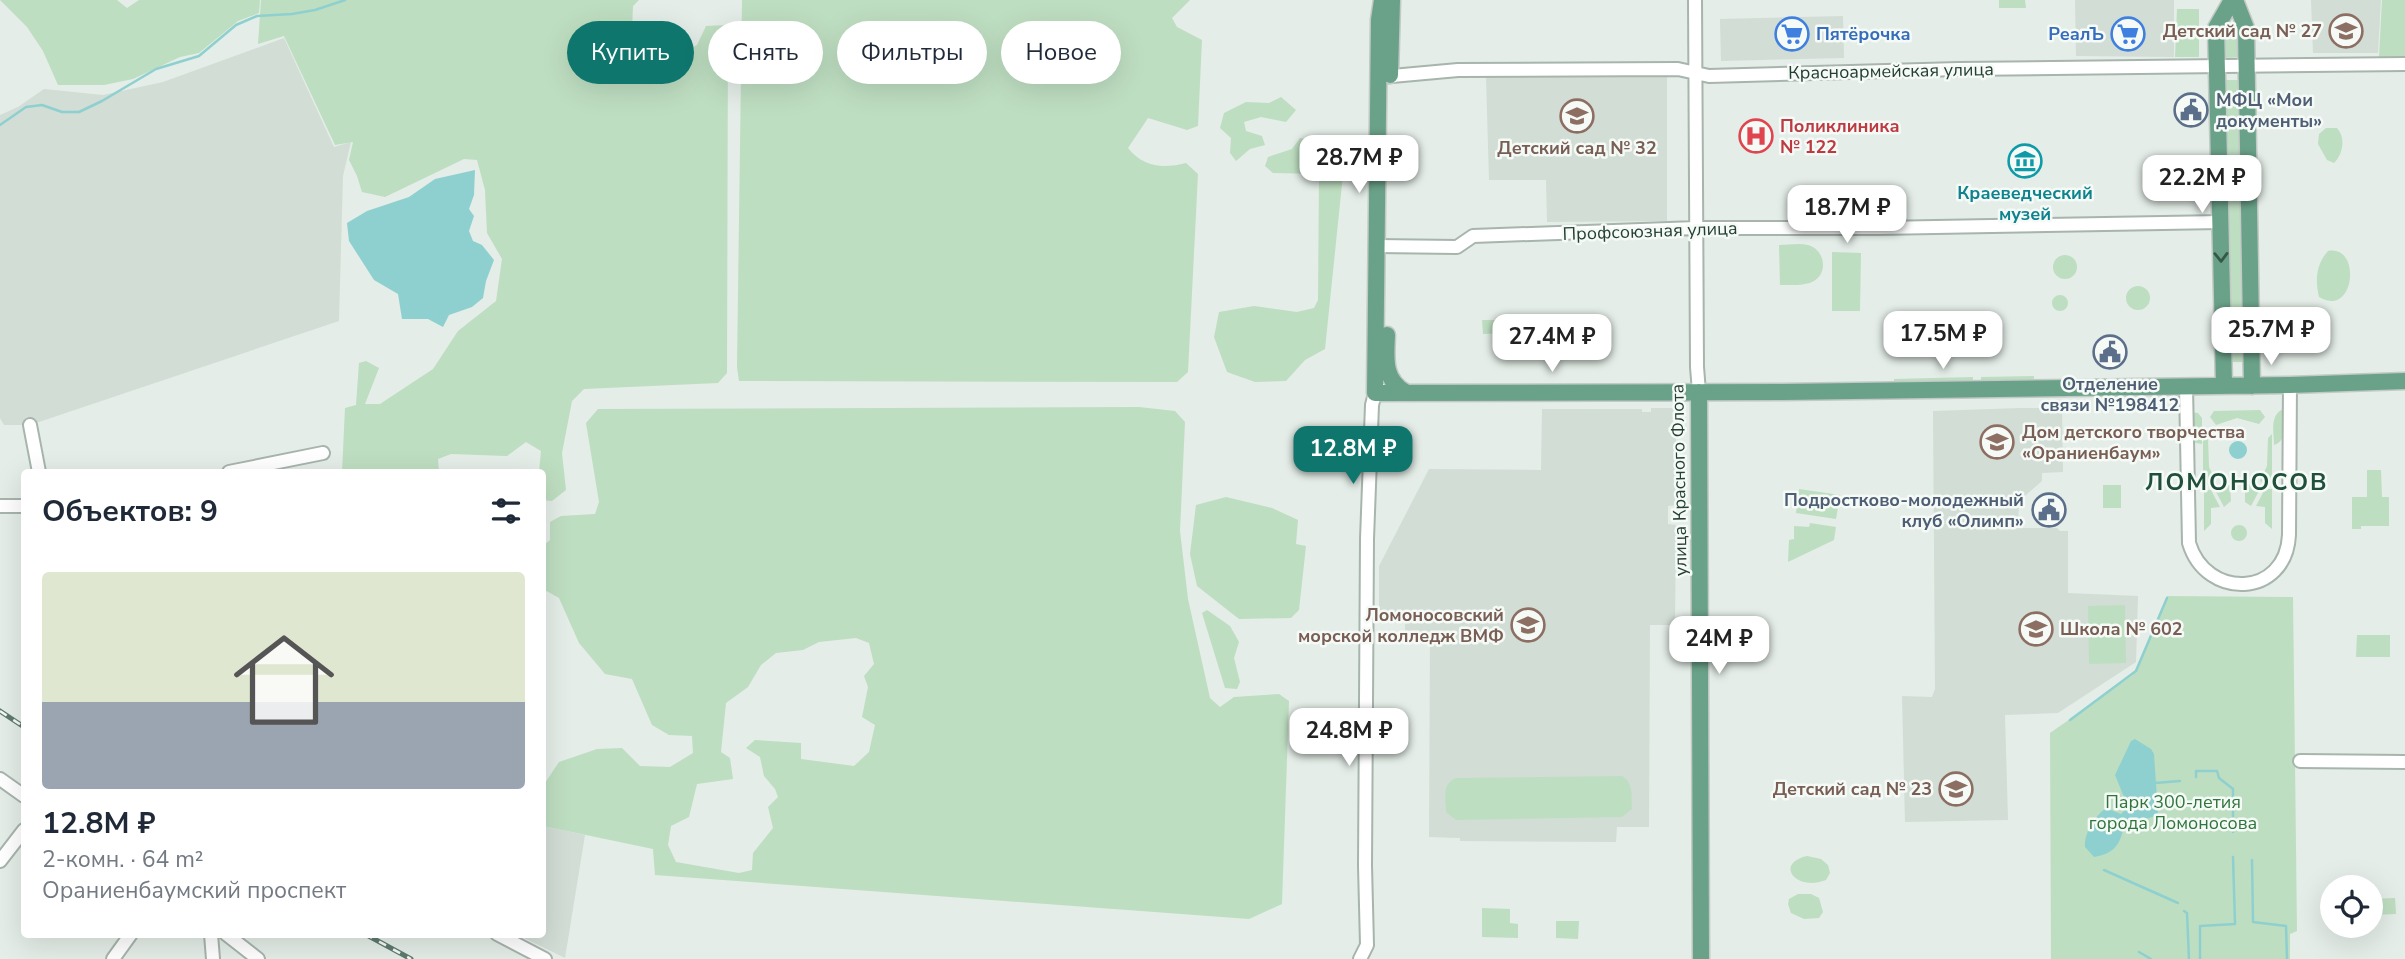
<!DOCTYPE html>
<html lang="ru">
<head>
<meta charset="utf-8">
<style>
  :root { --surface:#fff; --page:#f2f2f3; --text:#1f2937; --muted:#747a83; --line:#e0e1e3; --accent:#0f766e }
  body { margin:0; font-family:"Nunito Sans",sans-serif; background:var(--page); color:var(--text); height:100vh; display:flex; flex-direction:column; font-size:26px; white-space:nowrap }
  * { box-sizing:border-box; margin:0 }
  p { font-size:23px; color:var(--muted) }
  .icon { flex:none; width:38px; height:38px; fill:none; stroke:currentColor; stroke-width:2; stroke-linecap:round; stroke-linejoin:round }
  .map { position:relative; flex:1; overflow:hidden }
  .side { position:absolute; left:21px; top:469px; width:525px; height:469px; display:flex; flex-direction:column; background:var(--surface); border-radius:7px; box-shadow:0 7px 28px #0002 }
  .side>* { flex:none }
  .banner { position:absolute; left:567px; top:21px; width:665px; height:63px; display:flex; gap:14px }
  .tools { position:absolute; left:2320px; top:875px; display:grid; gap:14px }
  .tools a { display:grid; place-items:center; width:63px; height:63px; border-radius:50%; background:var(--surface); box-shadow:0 7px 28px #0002; font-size:35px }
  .price { position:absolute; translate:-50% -60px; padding:0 16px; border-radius:14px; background:#fff; color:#222; font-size:23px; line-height:46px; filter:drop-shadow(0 2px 4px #0008) }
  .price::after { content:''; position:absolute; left:50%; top:42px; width:21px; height:16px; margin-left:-10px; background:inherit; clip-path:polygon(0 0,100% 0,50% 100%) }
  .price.active { background:var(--accent); color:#fff }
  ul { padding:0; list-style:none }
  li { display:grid; align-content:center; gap:14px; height:371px; padding:0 21px }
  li+li { border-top:2px solid var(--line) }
  li span { display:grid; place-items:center; height:217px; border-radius:7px; color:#555 }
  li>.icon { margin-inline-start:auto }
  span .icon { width:126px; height:126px; fill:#fffc; stroke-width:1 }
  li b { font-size:30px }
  h2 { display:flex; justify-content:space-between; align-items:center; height:84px; padding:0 21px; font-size:30px }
  .chip { padding:0 24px; border-radius:32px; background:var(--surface); box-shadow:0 7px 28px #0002; font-size:24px; line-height:63px }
  .chip.active { background:var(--accent); color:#fff }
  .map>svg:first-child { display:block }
  .built { fill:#d2ddd6 }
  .green { fill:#bedec1; fill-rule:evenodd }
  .water { fill:#8ed0cf }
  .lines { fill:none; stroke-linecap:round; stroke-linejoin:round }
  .stream { stroke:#8ed0cf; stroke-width:2.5 }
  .minor-casing { stroke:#a7b5ad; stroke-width:16 }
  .major-casing { stroke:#c2c9c6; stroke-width:19 }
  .minor { stroke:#fff; stroke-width:12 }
  .major { stroke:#6aa289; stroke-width:16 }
  .rail-casing { stroke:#5e7a6e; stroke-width:5 }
  .rail { stroke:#f5faf6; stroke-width:2.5; stroke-dasharray:8; stroke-linecap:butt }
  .oneway { stroke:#365848 }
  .labels { text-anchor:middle; stroke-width:5; stroke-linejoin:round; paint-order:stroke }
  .education-label { font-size:18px; font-weight:bold; fill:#785e54; stroke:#f5faf6; text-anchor:end }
  .shop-label { font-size:18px; font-weight:bold; fill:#366cbe; stroke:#f5faf6; text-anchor:start }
  .street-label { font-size:18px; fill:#243f33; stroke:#f5faf6 }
  .service-label { font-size:18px; font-weight:bold; fill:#4e5e75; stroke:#f5faf6; text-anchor:start }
  .health-label { font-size:18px; font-weight:bold; fill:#be3a42; stroke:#f5faf6; text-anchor:start }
  .culture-label { font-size:18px; font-weight:bold; fill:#0d838f; stroke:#f5faf6 }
  .park-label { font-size:18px; fill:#2f753d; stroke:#f5faf6 }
  .district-label { font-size:24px; font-weight:bold; letter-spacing:2px; fill:#20503c; stroke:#f5faf6 }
</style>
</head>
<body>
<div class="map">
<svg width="2405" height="959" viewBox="0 0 2405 959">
  <rect width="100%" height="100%" fill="#e4ede7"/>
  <path class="built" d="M 2075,0 L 2174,0 L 2174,57 L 2076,56 Z
    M 2311,0 L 2381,0 L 2378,53 L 2313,53 Z
    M 1843,16 L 1844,58 L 1721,61 L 1720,19 Z
    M 284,38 L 334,147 L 351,142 L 343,176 L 339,321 L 30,425 L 4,425 L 0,418 L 0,115 L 18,107 L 44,89 L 103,95 L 163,82 Z
    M 1667,76 L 1667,221 L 1547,222 L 1546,180 L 1489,180 L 1486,77 Z
    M 1651,408 L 1676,408 L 1676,505 L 1668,506 L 1668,524 L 1676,525 L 1675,625 L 1650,625 L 1649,827 L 1617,827 L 1616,842 L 1460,841 L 1460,838 L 1429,837 L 1430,637 L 1405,636 L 1405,616 L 1379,615 L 1379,566 L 1429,469 L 1541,470 L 1542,409 L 1642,409 L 1642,412 L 1651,412 Z
    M 2020,408 L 2062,408 L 2063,472 L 2042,473 L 2042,481 L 2019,501 L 2018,528 L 2057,528 L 2060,531 L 2068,531 L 2068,593 L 2138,596 L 2136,662 L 2058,713 L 2005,715 L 2008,820 L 1905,822 L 1902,696 L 1932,697 L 1935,689 L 1933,411 Z
    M 543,826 L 585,835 L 565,958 L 518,935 L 542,934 Z"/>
  <path class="green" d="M 0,0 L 117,0 L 127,8 L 139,0 L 260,0 L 259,13 L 238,21 L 199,53 L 180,57 L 133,79 L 104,85 L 58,85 L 43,51 L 27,27 Z
    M 261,0 L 639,0 L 633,6 L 632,30 L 644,49 L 668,45 L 686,51 L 697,45 L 706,26 L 728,25 L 727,373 L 718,383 L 584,389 L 572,401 L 562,453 L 566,490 L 552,501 L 543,500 L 542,472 L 539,472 L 541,451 L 526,442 L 507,456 L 451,454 L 438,459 L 439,472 L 342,472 L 345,408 L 356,405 L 359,363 L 366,361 L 379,368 L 365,404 L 380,404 L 433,369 L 458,331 L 496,301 L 502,259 L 487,233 L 485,190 L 477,160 L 464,159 L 385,197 L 362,192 L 357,176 L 349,160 L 353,142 L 335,145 L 284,36 L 258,44 Z
    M 742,0 L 1190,0 L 1172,18 L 1177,27 L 1202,40 L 1198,126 L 1187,130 L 1148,118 L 1128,148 C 1143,167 1163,169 1186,163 L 1198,174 L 1188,372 L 1177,382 L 739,381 L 737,367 Z
    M 1999,0 L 2025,0 L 2026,8 L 1999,8 Z
    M 2382,0 L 2405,0 L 2405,57 L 2379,57 Z
    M 2177,9 L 2199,9 L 2199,57 L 2175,57 Z
    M 2222,25 L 2240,25 L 2241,57 L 2223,58 Z
    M 2223,80 L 2242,80 L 2246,362 L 2228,362 Z
    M 1281,97 L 1296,110 L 1286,122 L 1261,117 L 1244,122 L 1246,131 L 1262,136 L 1265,145 L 1250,149 L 1236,161 L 1230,153 L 1231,138 L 1220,128 L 1224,113 L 1246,102 L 1269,103 Z
    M 2326,128 L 2337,128 C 2346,138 2343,154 2334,163 L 2327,160 L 2318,144 L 2319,134 Z
    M 1300,138 L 1339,146 L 1345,155 L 1325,349 L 1305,360 L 1286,381 L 1255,382 L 1227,372 L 1214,337 L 1219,312 L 1254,306 L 1297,312 L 1314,308 L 1318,300 L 1319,174 L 1273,173 L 1265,166 L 1268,157 L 1292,149 Z
    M 1779,245 C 1788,245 1799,243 1808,245 C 1824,249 1829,272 1814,281 C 1805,286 1791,285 1780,285 Z
    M 2328,251 C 2362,244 2355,319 2319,297 C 2315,281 2316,264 2328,251 Z
    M 1832,252 L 1861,253 L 1860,311 L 1832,311 Z
    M2053 267a12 12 0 1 1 24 0a12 12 0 1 1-24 0Z
    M2126 298a12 12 0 1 1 24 0a12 12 0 1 1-24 0Z
    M2052 303a8 8 0 1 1 16 0a8 8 0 1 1-16 0Z
    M 1482,320 L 1506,320 L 1506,333 L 1483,334 Z
    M 2034,376 L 2034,381 L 1981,382 L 1981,377 Z
    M 1973,377 L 1973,382 L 1894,383 L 1894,379 Z
    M 1139,407 L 1175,411 L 1185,422 L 1180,531 L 1188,599 L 1210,698 L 1220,707 L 1234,697 L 1279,694 L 1289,701 L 1282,904 L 1249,919 L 655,875 L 653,849 L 543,826 L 543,786 L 559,762 L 597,749 L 622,748 L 640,766 L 670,767 L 693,753 L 692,736 L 669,735 L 652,725 L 632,679 L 605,674 L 579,643 L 559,598 L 543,589 L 543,546 L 550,540 L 550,522 L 561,516 L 595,514 L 599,502 L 586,423 L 598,409 ZM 856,638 L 869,643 L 874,664 L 864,676 L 868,687 L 862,717 L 875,725 L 869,752 L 854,766 L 801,759 L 801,743 L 755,740 L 746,748 L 760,757 L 764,776 L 775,789 L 778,797 L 768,807 L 773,828 L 753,853 L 752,870 L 739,873 L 676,862 L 668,845 L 671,826 L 689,817 L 697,784 L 733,779 L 730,758 L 721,752 L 726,703 L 748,687 L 761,665 L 776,653 L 803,650 L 819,642 Z
    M 2284,409 C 2284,423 2288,441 2274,445 C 2274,432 2269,414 2284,409 Z
    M 2260,410 L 2265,417 L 2259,424 L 2237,418 L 2216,425 L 2210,417 L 2214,411 Z
    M 2191,412 L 2198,413 L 2202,418 L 2202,444 L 2196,443 L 2192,439 Z
    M 2203,434 L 2208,438 L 2209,467 L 2216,482 L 2212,485 L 2203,485 Z
    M 2272,434 L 2272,484 L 2264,484 L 2260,481 L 2267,466 L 2268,438 Z
    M 2367,470 L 2381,470 L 2382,497 L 2389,497 L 2389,526 L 2361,526 L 2361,529 L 2352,529 L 2352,497 L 2367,497 Z
    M 2255,484 L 2260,489 L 2251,506 L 2245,502 L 2245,485 Z
    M 2103,485 L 2121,485 L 2121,508 L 2103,508 Z
    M 2220,485 L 2230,485 L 2231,501 L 2224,507 L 2215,490 Z
    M 1799,489 L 1840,495 L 1836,519 L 1796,513 Z
    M 2265,489 L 2272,489 L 2272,529 L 2265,523 L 2265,507 L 2256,506 Z
    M 2204,490 L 2211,490 L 2220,507 L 2211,508 L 2211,524 L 2204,531 Z
    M 1226,497 L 1272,508 L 1298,520 L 1296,544 L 1306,546 L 1299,610 L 1291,618 L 1239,619 L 1197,586 L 1190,554 L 1196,505 Z
    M 1810,523 L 1836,527 L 1834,540 L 1788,562 L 1789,540 L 1794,539 L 1794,526 L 1809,527 Z
    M2231 533a8 8 0 1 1 16 0a8 8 0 1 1-16 0Z
    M 2167,596 L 2293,597 L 2297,931 L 2290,934 L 2290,959 L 2051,959 L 2050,733 L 2133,675 Z
    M 2125,605 L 2126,663 L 2089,664 L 2088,606 Z
    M 1207,610 L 1230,626 L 1239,642 L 1234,658 L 1240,682 L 1237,689 L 1225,688 L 1202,613 Z
    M 2357,635 L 2390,635 L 2390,657 L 2356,657 Z
    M 1622,776 C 1634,783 1631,796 1632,809 L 1622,817 L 1456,820 L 1446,812 C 1446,798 1441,784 1456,778 Z
    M 1807,856 L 1821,859 L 1828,865 L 1830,873 L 1826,880 C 1794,892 1775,863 1807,856 Z
    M 1798,894 L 1811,894 L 1819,898 L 1823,912 L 1819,918 L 1804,919 L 1791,913 L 1788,904 L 1789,899 Z
    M 2395,898 L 2396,914 L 2371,915 L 2371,899 Z
    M 1482,908 L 1510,909 L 1510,923 L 1518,924 L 1518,938 L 1482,937 Z
    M 1556,921 L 1579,921 L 1578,939 L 1556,938 Z"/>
  <path class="water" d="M 475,170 L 474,195 L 469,209 L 474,216 L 469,231 L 473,241 L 482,245 L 494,260 L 486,281 L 483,298 L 472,307 L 449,315 L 443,327 L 428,319 L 402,319 L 398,294 L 374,280 L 349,241 L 347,223 L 367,211 L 409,197 L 435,179 Z
    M2229 450a9 9 0 1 1 18 0a9 9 0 1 1-18 0Z
    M 2135,739 L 2151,749 L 2154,754 L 2158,813 L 2156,816 L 2124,825 C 2121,844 2114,854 2094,857 L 2085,847 C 2084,833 2095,816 2106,808 L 2121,814 L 2125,810 L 2126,802 L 2115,775 L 2131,741 Z"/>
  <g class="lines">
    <path class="stream" d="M 0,125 L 26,107 L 42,105 L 62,112 L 79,112 L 102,101 L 156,69 L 199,56 L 236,25 L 257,16 L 292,14 L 315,10 L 345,0
      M 2070,720 L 2136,671 L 2167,598
      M 2196,777 L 2196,771 L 2217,771 L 2219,778 L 2233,789 L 2233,832
      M 2155,783 L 2180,781
      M 2252,860 L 2253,922 L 2286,926 L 2287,959
      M 2104,870 L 2178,903
      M 2184,911 L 2187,913 L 2189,959
      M 2139,952 L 2151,959
      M 2200,959 L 2200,926 L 2235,924 L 2233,857"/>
    <defs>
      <path id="minor" d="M 1695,0 L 1697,367 L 1699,392
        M 1381,77 L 1458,70 L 1678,69 L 1709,76 L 1959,69 L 2405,64
        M 1377,246 L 1457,247 L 1473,236 L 1696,228 L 1879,228 L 2221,222
        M 2186,386 L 2189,543 C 2206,600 2286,598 2289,535 L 2290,385
        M 30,425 L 39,472
        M 229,472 L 323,453
        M 0,506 L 24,506
        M 2300,761 L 2405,762
        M 0,779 L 24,796
        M 0,861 L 24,830
        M 211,934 L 213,959
        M 226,934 L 258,959
        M 497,934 L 545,959
        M 113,959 L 131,934
        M 1360,959 L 1367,945 L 1365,866 L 1367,539 L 1372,405 L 1375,393 L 1380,389"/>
      <path id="major" d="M 1382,0 L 1379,20 L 1375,393 L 1783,392 L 2290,385 L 2405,381
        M 2235,0 L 2246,28 L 2252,386
        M 1390,75 L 1392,0
        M 1387,335 C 1386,358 1383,379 1405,392
        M 2224,386 L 2216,28 L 2232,0
        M 1699,392 L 1701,959"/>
    </defs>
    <use href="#minor" class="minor-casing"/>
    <use href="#major" class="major-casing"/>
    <use href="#minor" class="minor"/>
    <use href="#major" class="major"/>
    <defs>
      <path id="rail" d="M 0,711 L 24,727
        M 365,934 L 411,959"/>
    </defs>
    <use href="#rail" class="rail-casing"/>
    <use href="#rail" class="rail"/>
  </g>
  <defs><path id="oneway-chevron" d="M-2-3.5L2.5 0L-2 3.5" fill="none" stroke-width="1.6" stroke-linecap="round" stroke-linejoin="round" transform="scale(1.75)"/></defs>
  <use class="oneway" href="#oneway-chevron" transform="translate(2221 257) rotate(89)"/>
  <defs>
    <symbol id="school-ring" viewBox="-11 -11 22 22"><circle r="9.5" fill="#f5faf6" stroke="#8d6e63" stroke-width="1.5"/><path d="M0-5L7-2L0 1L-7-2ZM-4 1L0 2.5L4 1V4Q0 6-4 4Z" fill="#8d6e63"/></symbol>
    <symbol id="supermarket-ring" viewBox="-11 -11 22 22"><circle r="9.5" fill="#f5faf6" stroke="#3f7fe0" stroke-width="1.5"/><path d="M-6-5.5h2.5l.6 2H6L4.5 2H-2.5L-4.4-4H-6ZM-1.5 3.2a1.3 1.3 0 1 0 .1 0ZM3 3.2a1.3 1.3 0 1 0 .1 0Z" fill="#3f7fe0"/></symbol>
    <symbol id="civic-ring" viewBox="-11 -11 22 22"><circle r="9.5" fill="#f5faf6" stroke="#5c6f8a" stroke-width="1.5"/><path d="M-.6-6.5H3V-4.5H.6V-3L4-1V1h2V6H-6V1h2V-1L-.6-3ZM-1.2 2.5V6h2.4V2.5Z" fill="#5c6f8a"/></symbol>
    <symbol id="hospital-ring" viewBox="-11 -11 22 22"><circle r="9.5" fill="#f5faf6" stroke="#e0444e" stroke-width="1.5"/><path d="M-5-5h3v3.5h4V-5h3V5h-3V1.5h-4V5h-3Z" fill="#e0444e"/></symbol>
    <symbol id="museum-ring" viewBox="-11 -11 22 22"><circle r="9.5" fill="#f5faf6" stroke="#0f9aa8" stroke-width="1.5"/><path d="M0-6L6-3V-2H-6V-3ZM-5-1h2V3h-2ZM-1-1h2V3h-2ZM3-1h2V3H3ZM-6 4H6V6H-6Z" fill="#0f9aa8"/></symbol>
    <symbol id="university-ring" viewBox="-11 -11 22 22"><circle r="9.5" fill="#f5faf6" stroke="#8d6e63" stroke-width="1.5"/><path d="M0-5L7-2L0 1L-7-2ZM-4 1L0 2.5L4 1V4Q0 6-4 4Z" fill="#8d6e63"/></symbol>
  </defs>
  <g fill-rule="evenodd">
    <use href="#school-ring" x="2327" y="12" width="38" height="38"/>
    <use href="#supermarket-ring" x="1773" y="15" width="38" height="38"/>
    <use href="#supermarket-ring" x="2109" y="15" width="38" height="38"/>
    <use href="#civic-ring" x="2172" y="91" width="38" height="38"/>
    <use href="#school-ring" x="1558" y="97" width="38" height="38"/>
    <use href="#hospital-ring" x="1737" y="117" width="38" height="38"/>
    <use href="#museum-ring" x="2006" y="142" width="38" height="38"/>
    <use href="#civic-ring" x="2091" y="333" width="38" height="38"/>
    <use href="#school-ring" x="1978" y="423" width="38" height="38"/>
    <use href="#civic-ring" x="2030" y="491" width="38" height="38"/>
    <use href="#university-ring" x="1509" y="606" width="38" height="38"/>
    <use href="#school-ring" x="2017" y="610" width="38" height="38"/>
    <use href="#school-ring" x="1937" y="770" width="38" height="38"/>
  </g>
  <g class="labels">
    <g class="education-label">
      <text x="2322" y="37">Детский сад № 27</text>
      <text x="1577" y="154" text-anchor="middle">Детский сад № 32</text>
      <text x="2022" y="438" text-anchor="start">Дом детского творчества<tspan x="2022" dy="21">«Ораниенбаум»</tspan></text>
      <text x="1504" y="621">Ломоносовский<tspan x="1504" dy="21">морской колледж ВМФ</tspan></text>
      <text x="2060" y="635" text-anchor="start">Школа № 602</text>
      <text x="1932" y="795">Детский сад № 23</text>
    </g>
    <g class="shop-label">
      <text x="1816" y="40">Пятёрочка</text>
      <text x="2104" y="40" text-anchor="end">РеалЪ</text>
    </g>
    <g class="street-label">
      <text transform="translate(1891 71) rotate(-1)" y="6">Красноармейская улица</text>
      <text transform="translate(1650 231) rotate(-2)" y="6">Профсоюзная улица</text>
      <text transform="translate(1679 480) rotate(-91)" y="6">улица Красного Флота</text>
    </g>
    <g class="service-label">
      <text x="2216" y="106">МФЦ «Мои<tspan x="2216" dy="21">документы»</tspan></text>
      <text x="2110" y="390" text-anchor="middle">Отделение<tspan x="2110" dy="21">связи №198412</tspan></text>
      <text x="2024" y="506" text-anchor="end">Подростково-молодежный<tspan x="2024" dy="21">клуб «Олимп»</tspan></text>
    </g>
    <g class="health-label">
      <text x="1780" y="132">Поликлиника<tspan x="1780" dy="21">№ 122</tspan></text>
    </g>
    <g class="culture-label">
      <text x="2025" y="199">Краеведческий<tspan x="2025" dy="21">музей</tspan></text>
    </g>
    <g class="park-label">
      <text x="2173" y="808">Парк 300-летия<tspan x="2173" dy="21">города Ломоносова</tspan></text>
    </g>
    <g class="district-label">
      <text x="2237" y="490">ЛОМОНОСОВ</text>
    </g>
  </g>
</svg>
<div class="tools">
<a><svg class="icon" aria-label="locate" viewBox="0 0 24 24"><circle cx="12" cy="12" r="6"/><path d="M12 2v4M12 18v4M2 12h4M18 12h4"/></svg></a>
</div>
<b class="price" style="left:1359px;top:195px">28.7M ₽</b>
<b class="price" style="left:2202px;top:215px">22.2M ₽</b>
<b class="price" style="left:1847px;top:245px">18.7M ₽</b>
<b class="price" style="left:2271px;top:367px">25.7M ₽</b>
<b class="price" style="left:1943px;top:371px">17.5M ₽</b>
<b class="price" style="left:1552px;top:374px">27.4M ₽</b>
<b class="price active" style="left:1353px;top:486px">12.8M ₽</b>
<b class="price" style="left:1719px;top:676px">24M ₽</b>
<b class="price" style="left:1349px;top:768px">24.8M ₽</b>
<div class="banner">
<a class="chip active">Купить</a>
<a class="chip">Снять</a>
<a class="chip">Фильтры</a>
<a class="chip">Новое</a>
</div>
<section class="side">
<h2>Объектов: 9<svg class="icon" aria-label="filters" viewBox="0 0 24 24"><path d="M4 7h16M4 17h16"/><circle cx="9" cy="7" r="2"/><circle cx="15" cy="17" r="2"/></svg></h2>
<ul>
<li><span style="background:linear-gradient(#dfe7d0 60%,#9aa5b1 0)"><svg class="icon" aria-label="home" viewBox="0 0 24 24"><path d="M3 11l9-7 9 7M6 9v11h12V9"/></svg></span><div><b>12.8M ₽</b><p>2-комн. · 64 m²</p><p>Ораниенбаумский проспект</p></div></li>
</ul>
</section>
</div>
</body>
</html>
